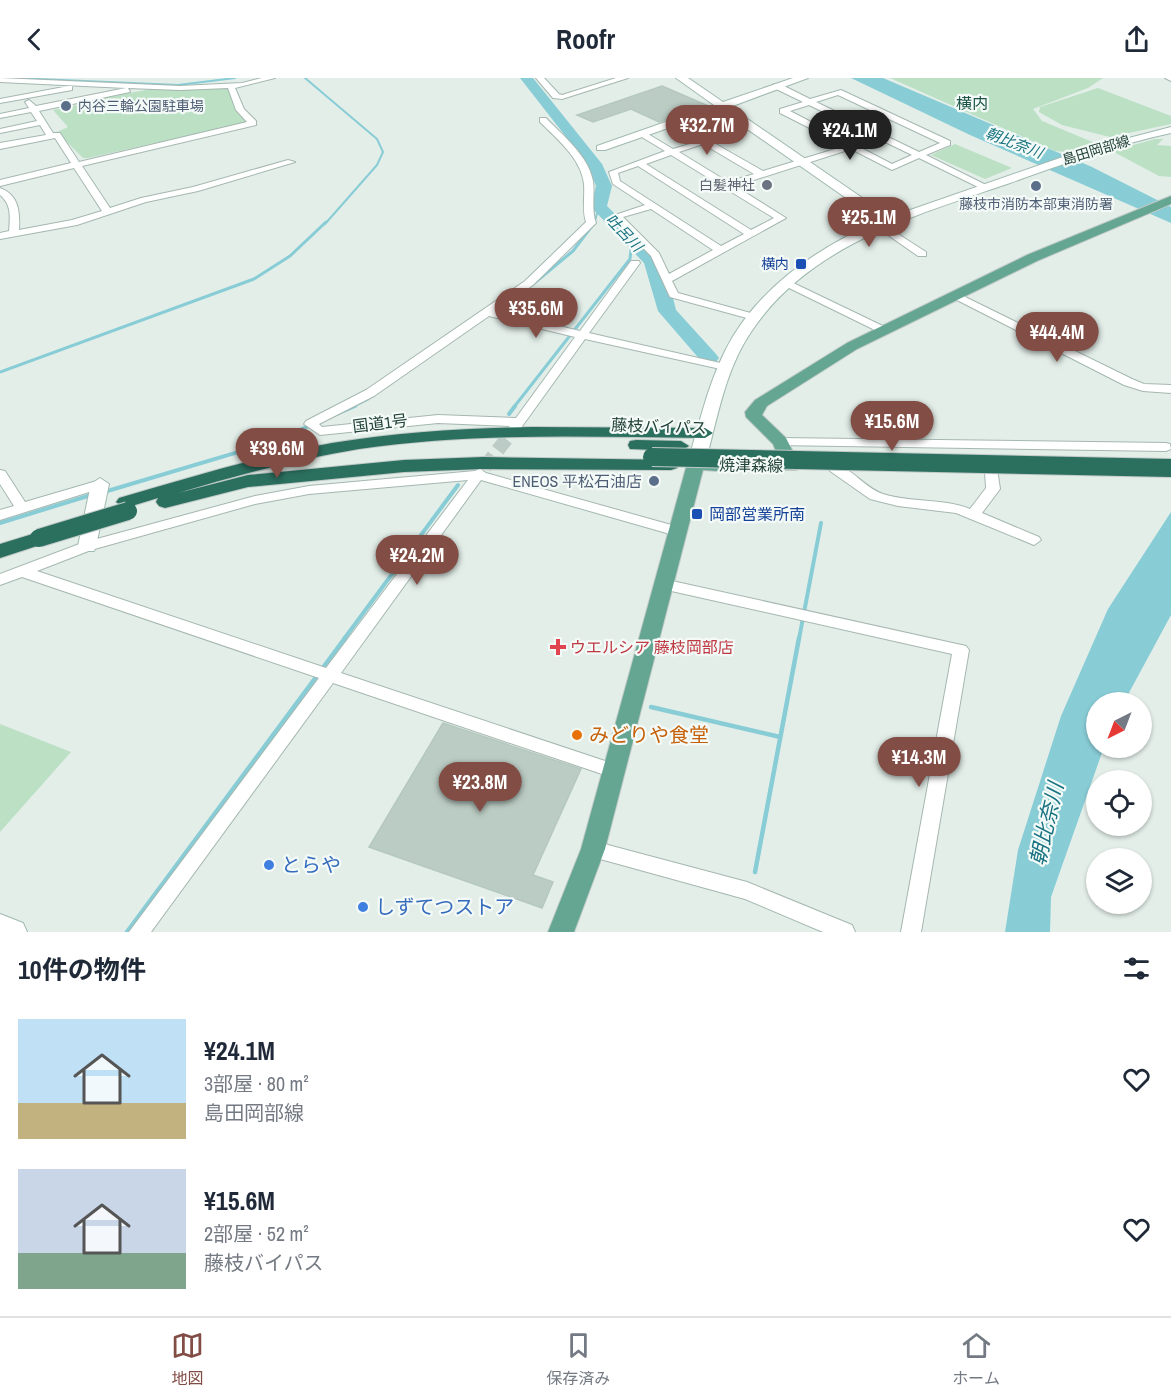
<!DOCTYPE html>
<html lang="ja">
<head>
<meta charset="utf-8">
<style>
  :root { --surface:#fff; --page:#f2f2f3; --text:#1f2937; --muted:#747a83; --line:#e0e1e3; --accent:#824d44 }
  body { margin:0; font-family:"Archivo Narrow","Noto Sans JP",sans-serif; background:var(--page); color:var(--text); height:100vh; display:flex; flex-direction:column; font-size:22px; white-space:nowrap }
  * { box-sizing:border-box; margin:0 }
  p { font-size:20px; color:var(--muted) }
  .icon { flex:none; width:33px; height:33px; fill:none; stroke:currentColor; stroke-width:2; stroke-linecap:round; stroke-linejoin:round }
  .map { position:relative; height:854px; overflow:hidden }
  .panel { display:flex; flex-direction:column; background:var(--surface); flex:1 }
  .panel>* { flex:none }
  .needle { width:39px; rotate:222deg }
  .controls { position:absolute; left:1086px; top:614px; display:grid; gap:12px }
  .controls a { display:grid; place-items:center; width:66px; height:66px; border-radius:50%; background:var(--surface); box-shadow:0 2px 4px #0004; font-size:30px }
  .price { position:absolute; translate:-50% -51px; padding:0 14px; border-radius:21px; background:var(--accent); color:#fff; font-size:20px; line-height:39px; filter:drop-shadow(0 2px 3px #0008) }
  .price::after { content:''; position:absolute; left:50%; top:36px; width:18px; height:14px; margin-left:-9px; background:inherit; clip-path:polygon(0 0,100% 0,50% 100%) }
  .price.current { background:#222; color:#fff }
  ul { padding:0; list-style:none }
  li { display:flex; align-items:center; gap:18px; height:150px; padding:0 18px }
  li span { display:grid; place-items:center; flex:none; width:168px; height:120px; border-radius:0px; color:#555 }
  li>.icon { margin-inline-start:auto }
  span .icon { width:72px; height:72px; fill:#fffc; stroke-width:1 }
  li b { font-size:26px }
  h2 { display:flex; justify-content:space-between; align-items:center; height:72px; padding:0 18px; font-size:26px }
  header { display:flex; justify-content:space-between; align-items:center; height:78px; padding:0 18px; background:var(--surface); font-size:27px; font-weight:700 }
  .menu { display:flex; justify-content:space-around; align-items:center; height:84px; border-top:2px solid var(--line); background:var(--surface); font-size:16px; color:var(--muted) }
  .menu a { display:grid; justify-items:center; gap:3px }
  .menu .current { color:var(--accent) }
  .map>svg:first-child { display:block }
  .green { fill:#bbe0c4 }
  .water { fill:#88ccd6 }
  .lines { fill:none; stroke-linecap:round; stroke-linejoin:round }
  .stream-far3 { stroke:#88ccd6; stroke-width:2 }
  .stream-far2 { stroke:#88ccd6; stroke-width:3 }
  .stream-far1 { stroke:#88ccd6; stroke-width:4 }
  .stream { stroke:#88ccd6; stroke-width:4.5 }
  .river { fill:#88ccd6; fill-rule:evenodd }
  .building { fill:#bbccc4; stroke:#b5c8bf; stroke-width:1.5 }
  .street-tunnel { stroke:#bccbc5; stroke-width:14; stroke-dasharray:14 7; stroke-linecap:butt }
  .street-casing { stroke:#a5b7b0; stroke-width:2 }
  .secondary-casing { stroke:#a0bab0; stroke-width:2 }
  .primary-casing { stroke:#c1cac7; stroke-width:2 }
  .highway-casing { stroke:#c1cac7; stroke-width:2 }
  .street { fill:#fff; fill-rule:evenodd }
  .secondary { fill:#fff; fill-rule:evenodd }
  .primary { fill:#65a693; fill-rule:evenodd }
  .highway { fill:#2b6f5f; fill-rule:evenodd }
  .highway-bridge-casing { stroke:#c1cac7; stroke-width:20; stroke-linecap:butt }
  .highway-bridge { stroke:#2b6f5f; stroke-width:18 }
  .service-dot { fill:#5c6f8a; stroke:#f4faf7; stroke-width:2 }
  .worship-dot { fill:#6b7280; stroke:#f4faf7; stroke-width:2 }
  .transit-dot { fill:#1a4fb4; stroke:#f4faf7; stroke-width:2 }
  .health-dot { fill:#e0444e; stroke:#f4faf7; stroke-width:2 }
  .food-dot { fill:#e8710a; stroke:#f4faf7; stroke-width:2 }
  .shop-dot { fill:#3f7fe0; stroke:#f4faf7; stroke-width:2 }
  .labels { text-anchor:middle; stroke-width:4.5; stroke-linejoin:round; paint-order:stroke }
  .far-service-label { font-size:14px; fill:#4e5e75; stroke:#f4faf7; text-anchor:start }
  .far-street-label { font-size:14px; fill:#214137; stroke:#f4faf7 }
  .far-worship-label { font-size:14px; fill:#5b616d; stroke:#f4faf7; text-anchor:end }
  .far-transit-label { font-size:14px; fill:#164399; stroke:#f4faf7; text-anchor:end }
  .far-water-label { font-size:15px; font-style:italic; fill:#177281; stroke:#f4faf7 }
  .far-quarter-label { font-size:16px; fill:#1b5445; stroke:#f4faf7 }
  .street-label { font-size:16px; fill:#214137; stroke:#f4faf7 }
  .service-label { font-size:16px; fill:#4e5e75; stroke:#f4faf7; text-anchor:end }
  .transit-label { font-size:16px; fill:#164399; stroke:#f4faf7; text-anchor:start }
  .health-label { font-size:16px; fill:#be3a42; stroke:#f4faf7; text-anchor:start }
  .near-food-label { font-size:20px; fill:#c56008; stroke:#f4faf7; text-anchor:start }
  .near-shop-label { font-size:20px; fill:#366cbe; stroke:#f4faf7; text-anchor:start }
  .near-water-label { font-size:21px; font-style:italic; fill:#177281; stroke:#f4faf7 }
</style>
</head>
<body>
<header><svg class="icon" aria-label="back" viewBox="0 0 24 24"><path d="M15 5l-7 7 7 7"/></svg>Roofr<svg class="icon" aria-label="share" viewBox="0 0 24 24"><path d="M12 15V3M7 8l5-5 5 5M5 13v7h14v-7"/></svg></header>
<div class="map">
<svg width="1171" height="854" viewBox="0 0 1171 854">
  <rect width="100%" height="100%" fill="#e3eee9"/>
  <path class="green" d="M 890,0 L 1103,0 L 1088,10 L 1033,31 L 1042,43 L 1095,65 L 1066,74 L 1055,73 Z
    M 231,10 L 249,44 L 88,80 L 83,80 L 57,54 L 68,49 L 53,32 L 77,27 L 76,25 L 151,11 Z
    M 1098,10 L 1171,38 L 1171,46 L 1110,59 L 1062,47 L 1039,34 L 1040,29 Z
    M 1155,61 L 1163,61 L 1157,67 L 1171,68 L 1171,99 L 1159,98 L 1112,73 Z
    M 955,66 L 1012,90 L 985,101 L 931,77 Z
    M 0,646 L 71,674 L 0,754 Z"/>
  <path class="water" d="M 851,0 L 883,0 L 1092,89 L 1171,129 L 1171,145 L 970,57 Z
    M 1171,434 L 1171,537 L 1124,624 L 1096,624 L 1096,669 L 1104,669 L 1051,819 L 1050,854 L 1005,854 L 1018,772 L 1061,638 L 1108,531 Z"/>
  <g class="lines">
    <path class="stream-far3" d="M 14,0 L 178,7 L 235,0
      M 305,0 L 377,61 L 383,74 L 377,87 L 325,146
      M 594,146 L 599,129"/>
    <path class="stream-far2" d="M 532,207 L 573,173 L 595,144
      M 0,294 L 254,201 L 290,178 L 326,144
      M 352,329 L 368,321
      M 514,329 L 630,181 L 632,162"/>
    <path class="stream-far1" d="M 509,336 L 515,328
      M 104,414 L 272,364 L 355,328
      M 0,445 L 91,417
      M 344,561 L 458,407
      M 799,561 L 821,445"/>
    <path class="stream" d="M 651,629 L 780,659
      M 755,794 L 799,560
      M 127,854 L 345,560"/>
    <path class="river" d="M 520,0 L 533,0 L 602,86 L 612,108 L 607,128 L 658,179 L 667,196 L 676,232 L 716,276 L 719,280 L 716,284 L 702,284 L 658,233 L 644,185 L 591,129 L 596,108 L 588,87 Z"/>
  </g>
  <path class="building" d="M 662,8 L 706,27 L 659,44 L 631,31 L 593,44 L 577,37 Z
    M 443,645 L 581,691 L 533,797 L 553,804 L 542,830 L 369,769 Z"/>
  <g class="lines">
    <path class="street-tunnel" d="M 485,389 L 514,351"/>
    <defs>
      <path id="street" d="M 0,0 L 180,8 L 242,5 L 262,0 L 275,0 L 235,10 L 244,31 L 256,43 L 256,47 L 82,88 L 110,130 L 141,120 L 193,109 L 288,82 L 295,84 L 198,113 L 146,124 L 77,147 L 0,161 L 0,155 L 9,153 C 10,139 12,127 0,117 L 0,110 C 19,117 20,134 19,152 L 72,142 L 102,133 L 74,90 L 0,108 L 0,102 L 71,85 L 55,60 L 0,71 L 0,65 L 46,57 L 40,47 L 0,55 L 0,51 L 37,43 L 31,34 L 0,40 L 0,36 L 29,30 L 25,24 L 29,22 L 36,28 L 126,10 L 0,4 ZM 128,10 L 180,12 L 228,10 L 236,32 L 247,44 L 79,84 L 60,55 L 53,55 L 39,33 L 130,14 Z
        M 536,0 L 544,0 L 559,16 L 562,17 L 616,0 L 628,0 L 562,21 L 553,20 Z
        M 1165,0 L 1171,0 L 1171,3 Z
        M 774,6 L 780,6 L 810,21 L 841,12 L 950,63 L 950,67 L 926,77 L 990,109 L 982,111 L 919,80 L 892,92 L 851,71 L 735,108 L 786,140 L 672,203 L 678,215 L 758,237 L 759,239 L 754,242 L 670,219 L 651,178 L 612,138 L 645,127 L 613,106 L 609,94 L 665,73 L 640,58 L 639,56 L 643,53 L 673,71 L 707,61 L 763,93 L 845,68 L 780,35 L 780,31 L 803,24 L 774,10 ZM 838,17 L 940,65 L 919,74 L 816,24 ZM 809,27 L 912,77 L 892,86 L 790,33 ZM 703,66 L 754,96 L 728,104 L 679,74 ZM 671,77 L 774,140 L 751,152 L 646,86 ZM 638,88 L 744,156 L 721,168 L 620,103 L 618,95 ZM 651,131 L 713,172 L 669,196 L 659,175 L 623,139 Z
        M 69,8 L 72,8 L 72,12 L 0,25 L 0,21 Z
        M 540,40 L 546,40 C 563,58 588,77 593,103 C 595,117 591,131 596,145 L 533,207 L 496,233 L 580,253 L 631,183 L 639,183 L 640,185 L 589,255 L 729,287 L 731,289 L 729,291 L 725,292 L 585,261 L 518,354 L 510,354 L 508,351 L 510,348 L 438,345 L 320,357 L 304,346 L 306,343 L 366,312 L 525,203 L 586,144 C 582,132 585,119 584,106 C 581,80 557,61 540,44 ZM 489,238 L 575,259 L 516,340 L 438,337 L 322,349 L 319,346 L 374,318 Z
        M 878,143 L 926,174 L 926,178 L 918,178 L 875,148 L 875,144 Z
        M 787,202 L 889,251 L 891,253 L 885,256 L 881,255 L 783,207 L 782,205 Z
        M 957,215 L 1132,301 L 1144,306 L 1171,307 L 1171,315 L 1143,313 L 1124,307 L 953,220 L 952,218 Z
        M 780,360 L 1166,365 L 1170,366 L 1171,371 L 1166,373 L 776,367 L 774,364 L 776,361 Z
        M 835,386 C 853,391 865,410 883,416 C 911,425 943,420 970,431 L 986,410 L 985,394 L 987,391 L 997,391 L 1000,411 L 982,435 L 1039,459 L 1041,462 L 1034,467 L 956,435 L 898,428 L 870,421 L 830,393 L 829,390 Z
        M 480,391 L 486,395 L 682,450 L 684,453 L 677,458 L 481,402 L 341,595 L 614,686 L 623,698 L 620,703 C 611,706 608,703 602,696 L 333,605 L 151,854 L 129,854 L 319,600 L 22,499 L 0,507 L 0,496 L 82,465 L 255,418 L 309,408 L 475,393 ZM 468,402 L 326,590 L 37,493 L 91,472 L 255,426 L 309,416 Z
        M 0,392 L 5,393 L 25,424 L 100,402 L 107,406 L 105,409 L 0,442 L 0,432 L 14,428 L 0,406 Z
        M 663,501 L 966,568 L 969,572 L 921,854 L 901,854 L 952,576 L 658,510 L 656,506 L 658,502 Z
        M 593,763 L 747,804 L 852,847 L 855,854 L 823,854 L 745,821 L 593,779 L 587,777 L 584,771 L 587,765 Z"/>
      <path id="secondary" d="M 676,0 L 688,0 L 723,24 L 793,0 L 808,0 L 730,29 L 890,139 L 1083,72 L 1171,49 L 1171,55 C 1116,67 1063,86 1010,105 C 917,137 809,166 751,254 C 725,292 717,342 705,386 L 696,392 L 687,386 C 699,348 707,309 725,273 C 756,211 817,170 879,143 L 720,32 L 605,72 L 597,72 L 597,68 L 714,27 Z
        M 100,400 L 109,406 L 96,468 L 94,473 L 80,473 L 78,468 L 91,406 Z
        M 0,836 L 23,845 L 27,854 L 0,854 Z"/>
      <path id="primary" d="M 1171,118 L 1171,126 L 1037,183 L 857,271 L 767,328 L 762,337 L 786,360 L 800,388 L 797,392 L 778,392 L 775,388 L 780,383 L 773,366 L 746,339 L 745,334 L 755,322 L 847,265 L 1027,177 Z
        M 696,380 L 717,381 L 726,387 L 717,393 L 703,392 L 605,771 L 574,854 L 548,854 L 581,771 L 687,386 Z"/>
      <path id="highway" d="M 532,349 L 705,350 L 713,355 L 705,360 C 590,359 474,354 359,371 C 298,381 238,397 178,415 L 248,397 L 404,382 L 483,379 L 677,382 L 680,386 L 677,390 L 671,392 L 483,391 L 404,394 L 248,409 L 165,430 L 159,428 L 156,424 L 158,420 L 125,430 L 116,424 L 119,420 C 189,400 259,378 332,365 C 398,354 465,350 532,349 Z
        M 636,362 L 681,363 L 689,368 L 681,373 L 630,371 L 628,367 L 630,363 Z
        M 39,454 L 46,455 L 48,460 L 46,465 L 0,480 L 0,466 Z"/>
    </defs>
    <use href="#street" class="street-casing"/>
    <use href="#secondary" class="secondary-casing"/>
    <use href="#primary" class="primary-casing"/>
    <use href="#highway" class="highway-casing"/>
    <use href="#street" class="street"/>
    <use href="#secondary" class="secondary"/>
    <use href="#primary" class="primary"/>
    <use href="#highway" class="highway"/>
    <defs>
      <path id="highway-bridge" d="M 652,379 L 1171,390
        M 39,460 L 128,433"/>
    </defs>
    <use href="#highway-bridge" class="highway-bridge-casing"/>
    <use href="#highway-bridge" class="highway-bridge"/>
  </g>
  <g class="service-dot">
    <circle cx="66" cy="28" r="6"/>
    <circle cx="1036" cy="108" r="6"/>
    <circle cx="654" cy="403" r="6"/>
  </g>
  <circle class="worship-dot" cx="767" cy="107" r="6"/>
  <g class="transit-dot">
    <rect x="795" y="180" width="12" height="12" rx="3"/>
    <rect x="691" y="430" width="12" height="12" rx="3"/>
  </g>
  <path class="health-dot" d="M555 560h6v6h6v6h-6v6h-6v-6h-6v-6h6z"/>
  <circle class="food-dot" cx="577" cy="657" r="6"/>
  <g class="shop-dot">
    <circle cx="269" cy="787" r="6"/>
    <circle cx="363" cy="829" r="6"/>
  </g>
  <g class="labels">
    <g class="far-service-label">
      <text x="78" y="33">内谷三輪公園駐車場</text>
      <text x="1036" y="131" text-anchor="middle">藤枝市消防本部東消防署</text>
    </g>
    <g class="far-street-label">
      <text transform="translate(1096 72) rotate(-17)" y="5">島田岡部線</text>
    </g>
    <g class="far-worship-label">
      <text x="755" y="112">白髪神社</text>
    </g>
    <g class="far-transit-label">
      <text x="789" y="191">横内</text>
    </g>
    <g class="far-water-label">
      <text transform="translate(1014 65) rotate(21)" y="5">朝比奈川</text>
      <text transform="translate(624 155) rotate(46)" y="5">吐呂川</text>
    </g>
    <g class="far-quarter-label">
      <text x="972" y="31">横内</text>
    </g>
    <g class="street-label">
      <text transform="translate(380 345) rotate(-7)" y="6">国道1号</text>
      <text transform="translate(659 348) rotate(2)" y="6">藤枝バイパス</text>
      <text transform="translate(751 387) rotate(1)" y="6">焼津森線</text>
    </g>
    <g class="service-label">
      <text x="642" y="409">ENEOS 平松石油店</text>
    </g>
    <g class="transit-label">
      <text x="709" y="442">岡部営業所南</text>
    </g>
    <g class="health-label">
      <text x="570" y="575">ウエルシア 藤枝岡部店</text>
    </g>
    <g class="near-food-label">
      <text x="589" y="664">みどりや食堂</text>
    </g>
    <g class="near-shop-label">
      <text x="281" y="794">とらや</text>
      <text x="375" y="836">しずてつストア</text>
    </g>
    <g class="near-water-label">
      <text transform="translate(1047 746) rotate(-77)" y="7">朝比奈川</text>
    </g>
  </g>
</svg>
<div class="controls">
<a><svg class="needle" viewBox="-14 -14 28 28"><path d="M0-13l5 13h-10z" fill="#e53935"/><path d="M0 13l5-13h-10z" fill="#747a83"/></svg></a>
<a><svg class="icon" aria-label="locate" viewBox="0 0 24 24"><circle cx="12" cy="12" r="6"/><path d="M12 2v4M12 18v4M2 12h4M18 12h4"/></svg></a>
<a><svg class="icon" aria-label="layers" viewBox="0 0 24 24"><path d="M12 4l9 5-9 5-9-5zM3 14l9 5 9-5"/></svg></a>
</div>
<b class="price" style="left:707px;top:78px">¥32.7M</b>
<b class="price current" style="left:850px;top:83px">¥24.1M</b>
<b class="price" style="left:869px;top:170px">¥25.1M</b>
<b class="price" style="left:536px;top:261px">¥35.6M</b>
<b class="price" style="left:1057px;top:285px">¥44.4M</b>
<b class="price" style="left:892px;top:374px">¥15.6M</b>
<b class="price" style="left:277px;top:401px">¥39.6M</b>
<b class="price" style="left:417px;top:508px">¥24.2M</b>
<b class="price" style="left:919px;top:710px">¥14.3M</b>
<b class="price" style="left:480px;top:735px">¥23.8M</b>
</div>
<section class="panel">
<h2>10件の物件<svg class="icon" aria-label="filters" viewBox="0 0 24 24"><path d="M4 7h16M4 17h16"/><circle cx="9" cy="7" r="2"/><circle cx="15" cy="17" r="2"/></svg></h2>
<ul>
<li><span style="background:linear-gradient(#bfe0f5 70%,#c2b280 0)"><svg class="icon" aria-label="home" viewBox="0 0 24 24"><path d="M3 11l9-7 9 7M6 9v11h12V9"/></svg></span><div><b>¥24.1M</b><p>3部屋 · 80 m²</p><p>島田岡部線</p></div><svg class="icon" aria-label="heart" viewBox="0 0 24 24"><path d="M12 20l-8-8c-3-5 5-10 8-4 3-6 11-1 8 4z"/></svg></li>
<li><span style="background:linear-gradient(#c9d6e8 70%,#7fa58c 0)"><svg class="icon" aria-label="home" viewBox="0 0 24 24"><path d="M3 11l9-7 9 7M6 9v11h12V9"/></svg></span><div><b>¥15.6M</b><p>2部屋 · 52 m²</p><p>藤枝バイパス</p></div><svg class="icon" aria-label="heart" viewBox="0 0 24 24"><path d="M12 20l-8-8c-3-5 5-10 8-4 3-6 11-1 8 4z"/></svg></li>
</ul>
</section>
<nav class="menu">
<a class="current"><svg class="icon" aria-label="map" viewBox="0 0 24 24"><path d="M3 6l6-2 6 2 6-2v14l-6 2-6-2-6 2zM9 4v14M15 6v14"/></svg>地図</a>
<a><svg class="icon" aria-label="saved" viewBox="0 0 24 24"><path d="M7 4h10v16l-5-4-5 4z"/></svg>保存済み</a>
<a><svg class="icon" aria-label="home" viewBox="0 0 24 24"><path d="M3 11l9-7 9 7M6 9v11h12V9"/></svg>ホーム</a>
</nav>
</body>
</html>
